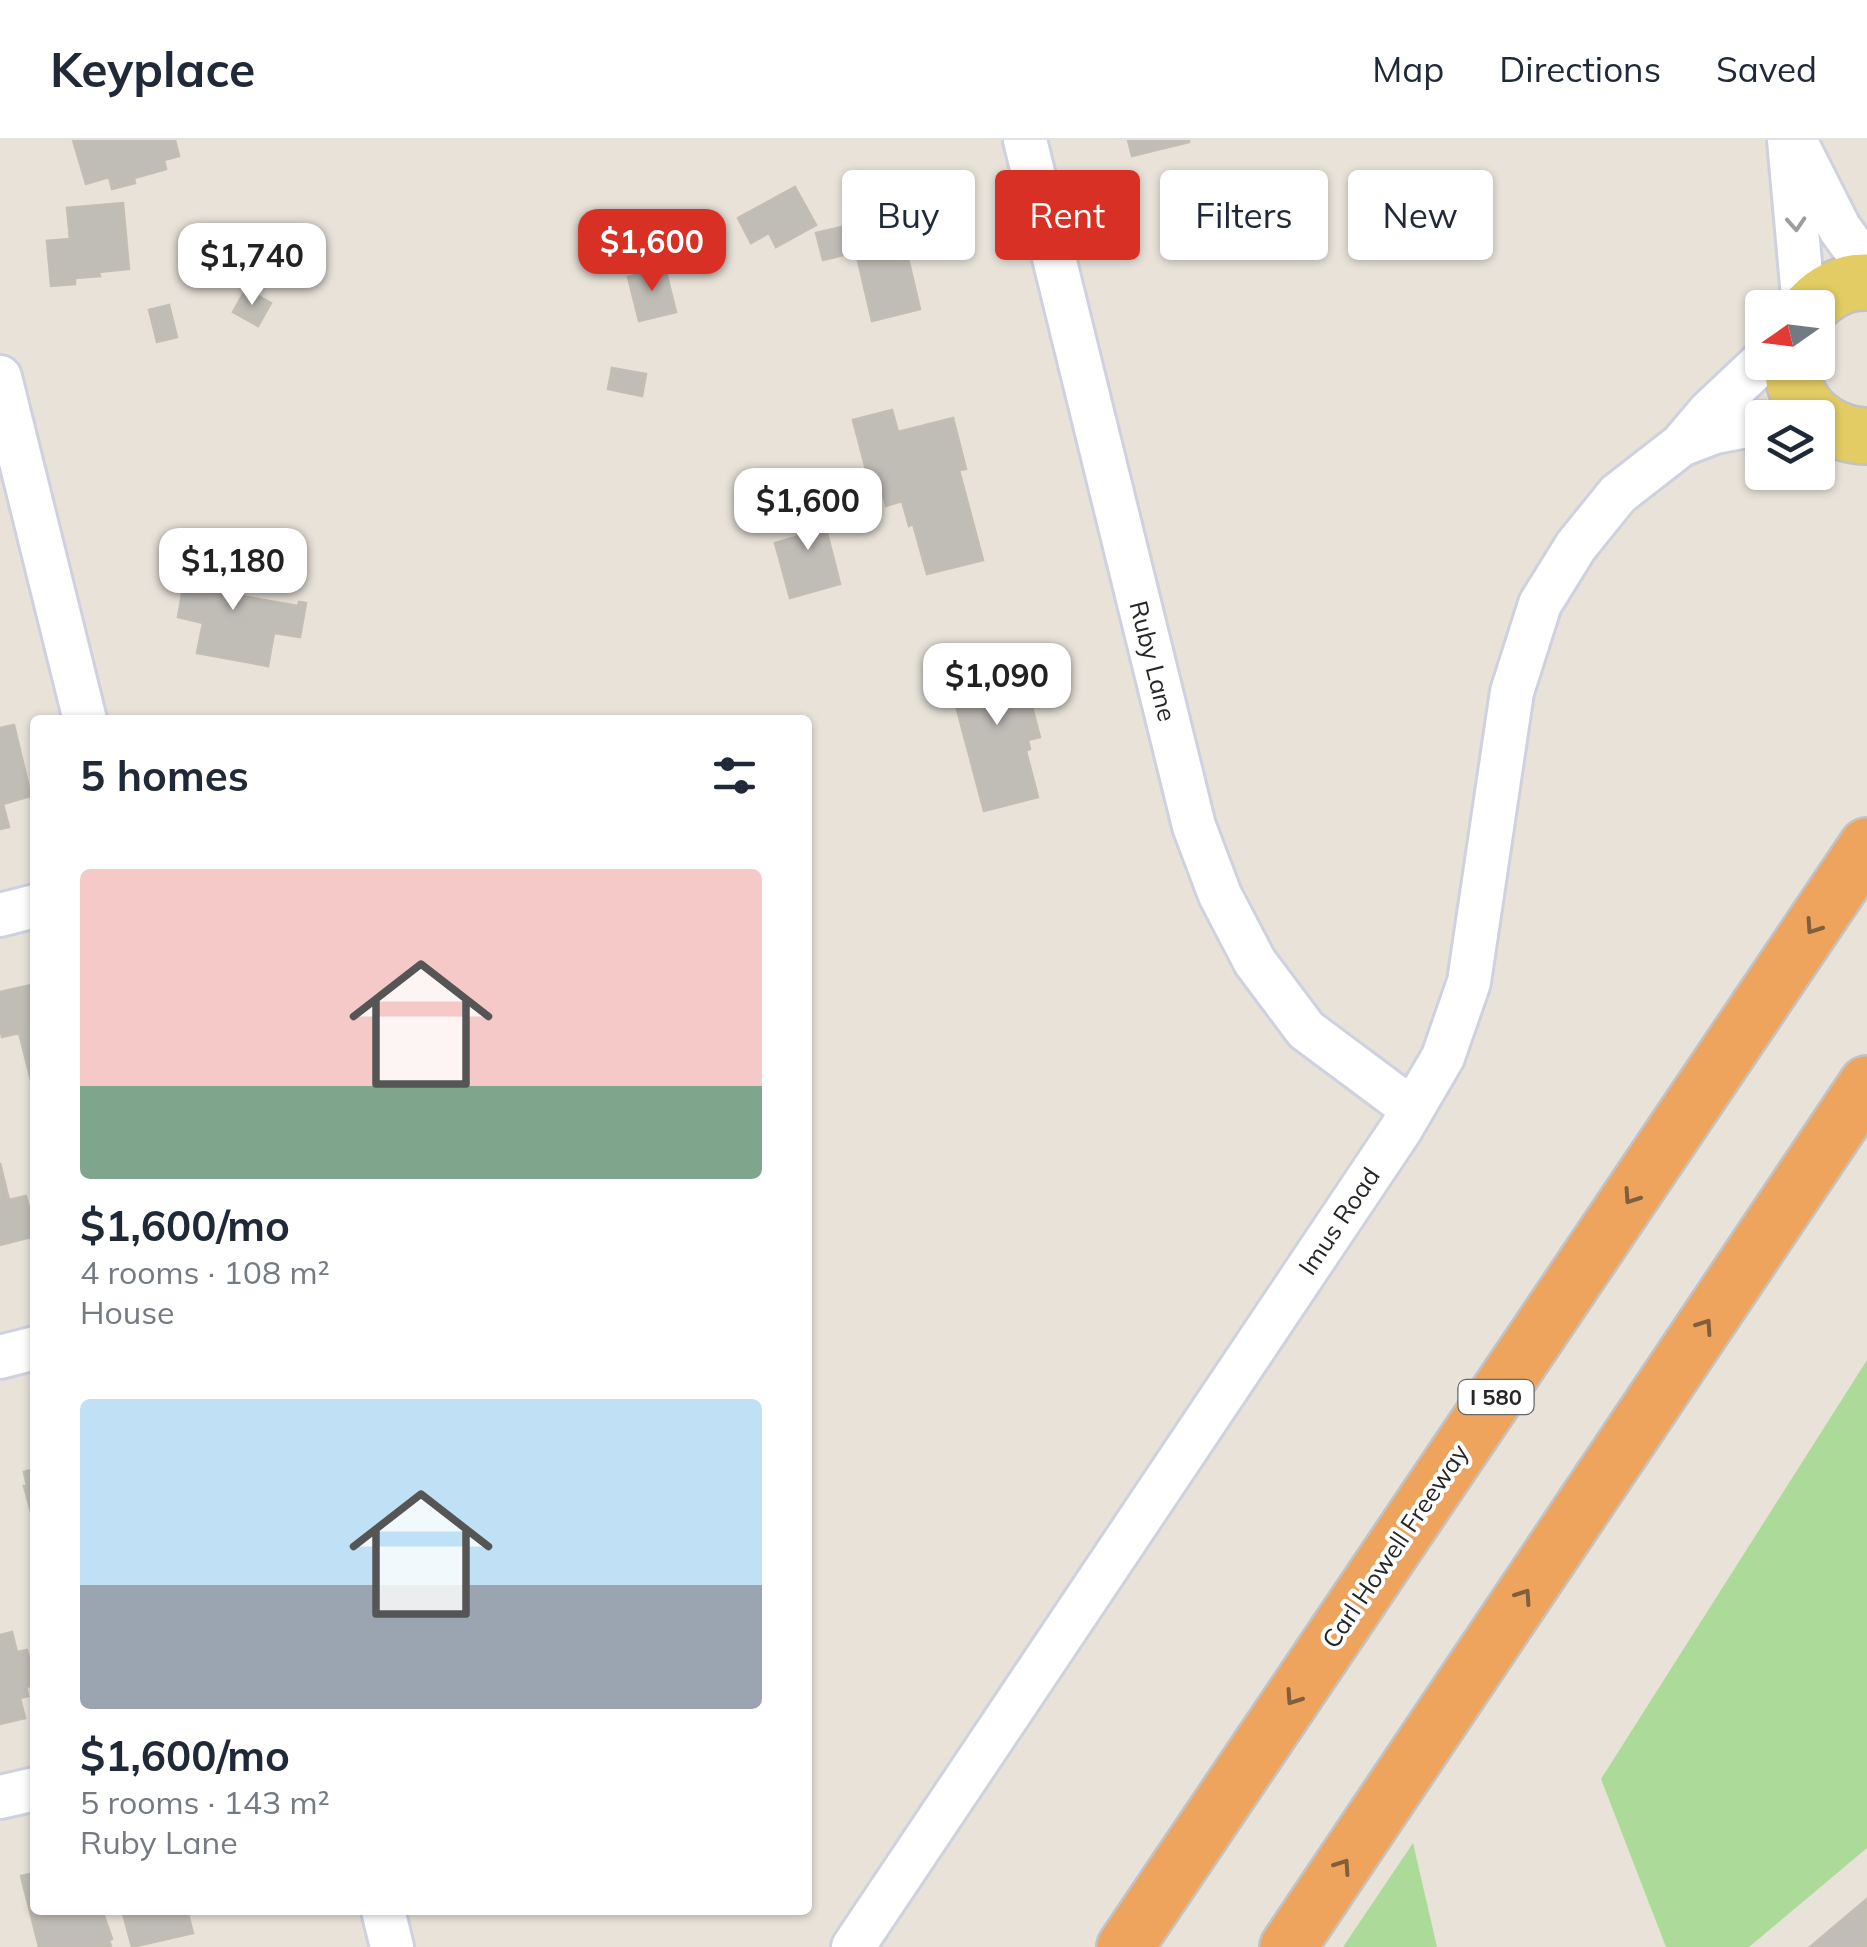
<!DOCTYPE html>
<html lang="en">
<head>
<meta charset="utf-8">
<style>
  :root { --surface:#fff; --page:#f2f2f3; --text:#1f2937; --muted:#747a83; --line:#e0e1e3; --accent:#d93025 }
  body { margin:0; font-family:Mulish,sans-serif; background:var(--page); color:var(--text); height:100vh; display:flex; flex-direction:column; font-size:38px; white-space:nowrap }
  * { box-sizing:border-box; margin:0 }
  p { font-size:32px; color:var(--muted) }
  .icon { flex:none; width:55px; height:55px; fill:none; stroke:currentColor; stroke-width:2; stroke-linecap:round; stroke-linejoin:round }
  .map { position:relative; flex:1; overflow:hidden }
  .sheet { position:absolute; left:30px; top:575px; width:782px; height:1200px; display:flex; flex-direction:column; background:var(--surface); border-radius:10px; box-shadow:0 2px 8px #0004 }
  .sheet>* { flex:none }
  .guide { position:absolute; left:842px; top:30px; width:872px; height:90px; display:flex; gap:20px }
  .needle { width:65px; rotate:256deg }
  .tools { position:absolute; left:1745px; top:150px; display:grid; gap:20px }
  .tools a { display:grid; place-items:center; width:90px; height:90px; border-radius:10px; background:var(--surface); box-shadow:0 2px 8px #0004; font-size:50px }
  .price { position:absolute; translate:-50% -85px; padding:0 22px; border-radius:20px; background:#fff; color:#222; font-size:32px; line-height:65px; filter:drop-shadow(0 2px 5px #0008) }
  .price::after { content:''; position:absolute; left:50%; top:60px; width:30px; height:22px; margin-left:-15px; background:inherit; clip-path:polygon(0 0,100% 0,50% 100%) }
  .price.active { background:var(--accent); color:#fff }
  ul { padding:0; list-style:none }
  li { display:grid; align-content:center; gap:20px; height:530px; padding:0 50px }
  li span { display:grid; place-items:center; height:310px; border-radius:10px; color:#555 }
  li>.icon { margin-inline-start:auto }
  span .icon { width:180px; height:180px; fill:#fffc; stroke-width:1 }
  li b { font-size:42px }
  h2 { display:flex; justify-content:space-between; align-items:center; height:120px; padding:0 50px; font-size:42px }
  .pill { padding:0 35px; border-radius:10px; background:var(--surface); box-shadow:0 2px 8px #0004; font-size:35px; line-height:90px }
  .pill.active { background:var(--accent); color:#fff }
  header { display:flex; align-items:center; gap:60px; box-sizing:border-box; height:140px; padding:0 50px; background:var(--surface); border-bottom:2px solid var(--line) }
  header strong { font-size:48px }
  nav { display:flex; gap:55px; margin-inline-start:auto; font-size:35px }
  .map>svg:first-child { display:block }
  .green { fill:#acdb99 }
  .building { fill:#c0bcb6; stroke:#c3beb3; stroke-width:2.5 }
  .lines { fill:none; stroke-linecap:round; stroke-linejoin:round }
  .minor-casing { stroke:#ced1de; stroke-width:48 }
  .major-casing { stroke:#c2c2c2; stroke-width:60 }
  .highway-casing { stroke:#c2c2c2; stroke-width:60 }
  .minor { stroke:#fff; stroke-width:42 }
  .major { stroke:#e3cc63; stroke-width:55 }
  .highway { stroke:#efa45d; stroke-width:55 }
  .oneway { stroke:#9d9d9d }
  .oneway2 { stroke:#805f3f }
  .labels { text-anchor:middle; stroke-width:8; stroke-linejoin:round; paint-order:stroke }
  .shield { fill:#fff; stroke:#676767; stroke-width:2.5 }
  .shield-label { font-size:22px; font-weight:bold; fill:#262626 }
  .street-label { font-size:25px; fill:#262626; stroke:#fff }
</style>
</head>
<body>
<header>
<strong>Keyplace</strong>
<nav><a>Map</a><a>Directions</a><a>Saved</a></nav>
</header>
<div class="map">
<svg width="1867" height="1807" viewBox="0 0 1867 1807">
  <rect width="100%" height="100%" fill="#e8e2d9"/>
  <path class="green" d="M 1867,1220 L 1867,1708 L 1749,1807 L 1666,1807 L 1601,1639 Z
    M 1413,1703 L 1437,1807 L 1343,1807 Z"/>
  <path class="building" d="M 73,0 L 175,0 L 179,16 L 164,20 L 166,29 L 134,38 L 135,43 L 112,49 L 109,37 L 86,44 Z
    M 1128,0 L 1189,0 L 1189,2 L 1132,16 Z
    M 795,47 L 816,85 L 776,107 L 769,93 L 751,103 L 738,78 Z
    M 892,50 L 920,169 L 872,181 L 856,112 L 823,120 L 816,93 L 855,84 L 850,60 Z
    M 123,63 L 129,129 L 99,132 L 100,136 L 75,138 L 75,144 L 51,146 L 47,101 L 70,99 L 67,68 Z
    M 633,76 L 639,103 L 617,108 L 611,81 Z
    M 665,128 L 676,172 L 639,181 L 628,137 Z
    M 246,149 L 271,163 L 258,186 L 233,172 Z
    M 169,165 L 177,197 L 157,202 L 149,170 Z
    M 612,228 L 646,234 L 642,256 L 608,249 Z
    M 892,270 L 898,292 L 953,278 L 966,329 L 959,330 L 983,420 L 927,434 L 913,384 L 909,386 L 902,361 L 886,366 L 882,350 L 872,353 L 853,280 Z
    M 808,341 L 821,390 L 826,389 L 840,444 L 790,458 L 775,403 L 809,393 L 795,345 Z
    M 190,408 L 232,416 L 225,453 L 298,466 L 299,462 L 306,463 L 300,497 L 274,493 L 268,526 L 197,513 L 203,483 L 178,477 Z
    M 1017,510 L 1040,597 L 1028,600 L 1030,609 L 1026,611 L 1038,657 L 984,671 L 947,532 L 977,524 L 977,521 Z
    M 14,585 L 31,656 L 3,664 L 9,687 L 0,689 L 0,588 Z
    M 35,844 L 35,939 L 31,940 L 19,893 L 2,897 L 0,888 L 0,852 Z
    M 0,1023 L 9,1060 L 26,1056 L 35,1093 L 35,1096 L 0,1105 Z
    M 35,1329 L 35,1379 L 33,1379 L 24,1346 L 27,1346 L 24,1332 Z
    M 12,1492 L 17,1512 L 27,1510 L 35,1545 L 26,1547 L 28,1556 L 20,1558 L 25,1578 L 0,1584 L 0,1495 Z
    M 35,1733 L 35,1770 L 102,1770 L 112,1799 L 109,1800 L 111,1807 L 39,1807 L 21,1736 Z
    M 1867,1759 L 1867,1807 L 1810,1807 Z
    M 122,1770 L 187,1770 L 193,1793 L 132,1807 Z"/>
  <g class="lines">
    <defs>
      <path id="minor" d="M 1025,0 L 1194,686 L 1220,755 L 1255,822 L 1306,890 L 1412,969
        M 1789,0 L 1804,168
        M 1798,6 L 1840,89 L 1867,126
        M 0,237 L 85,580
        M 1681,305 L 1715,292 L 1762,283
        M 0,775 L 35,766
        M 0,1217 L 35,1208
        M 0,1657 L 35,1649
        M 383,1770 L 392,1807
        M 853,1807 L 1401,989 L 1443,917 L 1469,842 L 1512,552 L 1540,464 L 1576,406 L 1618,354 L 1681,305 L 1709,272 L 1762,222"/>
      <path id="major" d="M 1810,168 C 1825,152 1845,141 1867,142
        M 1790,222 C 1793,233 1794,246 1799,255 C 1811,280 1840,296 1867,296"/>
      <path id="highway" d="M 1125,1807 L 1867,706
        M 1288,1807 L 1867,944"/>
    </defs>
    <use href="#minor" class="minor-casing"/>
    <use href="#major" class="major-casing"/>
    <use href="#highway" class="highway-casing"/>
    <use href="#minor" class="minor"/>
    <use href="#major" class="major"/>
    <use href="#highway" class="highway"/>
  </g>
  <defs><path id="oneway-chevron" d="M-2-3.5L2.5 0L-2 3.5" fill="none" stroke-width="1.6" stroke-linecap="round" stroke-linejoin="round" transform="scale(2.5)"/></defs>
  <use class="oneway" href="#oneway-chevron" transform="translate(1796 84) rotate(86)"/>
  <g class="oneway2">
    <use href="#oneway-chevron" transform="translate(1813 787) rotate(124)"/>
    <use href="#oneway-chevron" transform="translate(1631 1057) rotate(124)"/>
    <use href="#oneway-chevron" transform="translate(1705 1186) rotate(-56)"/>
    <use href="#oneway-chevron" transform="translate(1524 1456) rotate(-56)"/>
    <use href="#oneway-chevron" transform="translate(1293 1558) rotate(124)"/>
    <use href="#oneway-chevron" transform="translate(1343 1726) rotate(-56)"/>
  </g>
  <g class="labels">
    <rect class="shield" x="1458.5" y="1240" width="75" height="34" rx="8"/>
    <g class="shield-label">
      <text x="1496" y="1265">I 580</text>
    </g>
    <g class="street-label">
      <text transform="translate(1153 521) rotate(76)" y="9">Ruby Lane</text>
      <text transform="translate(1339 1081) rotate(-56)" y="9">Imus Road</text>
      <text transform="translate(1395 1406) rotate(-56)" y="9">Carl Howell Freeway</text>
    </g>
  </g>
</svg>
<div class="tools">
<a><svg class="needle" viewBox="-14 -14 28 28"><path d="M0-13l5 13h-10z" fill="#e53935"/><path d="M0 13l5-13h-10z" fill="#747a83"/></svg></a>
<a><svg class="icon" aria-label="layers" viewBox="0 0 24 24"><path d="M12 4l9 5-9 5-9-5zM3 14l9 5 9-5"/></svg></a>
</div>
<b class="price active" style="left:652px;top:154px">$1,600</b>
<b class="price" style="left:252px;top:168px">$1,740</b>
<b class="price" style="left:808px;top:413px">$1,600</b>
<b class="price" style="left:233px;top:473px">$1,180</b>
<b class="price" style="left:997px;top:588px">$1,090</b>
<div class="guide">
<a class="pill">Buy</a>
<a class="pill active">Rent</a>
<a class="pill">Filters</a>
<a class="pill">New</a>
</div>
<section class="sheet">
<h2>5 homes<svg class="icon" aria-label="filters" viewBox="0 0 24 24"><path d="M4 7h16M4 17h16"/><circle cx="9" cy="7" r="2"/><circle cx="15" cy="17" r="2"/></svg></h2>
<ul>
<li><span style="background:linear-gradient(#f6c9c9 70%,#7fa58c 0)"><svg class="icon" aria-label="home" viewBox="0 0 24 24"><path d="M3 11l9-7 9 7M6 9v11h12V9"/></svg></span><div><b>$1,600/mo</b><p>4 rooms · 108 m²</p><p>House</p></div></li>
<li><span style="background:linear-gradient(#bfe0f5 60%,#9aa5b1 0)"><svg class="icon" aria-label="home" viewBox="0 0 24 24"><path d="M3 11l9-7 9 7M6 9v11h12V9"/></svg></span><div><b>$1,600/mo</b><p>5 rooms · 143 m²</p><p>Ruby Lane</p></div></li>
</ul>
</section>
</div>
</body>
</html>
